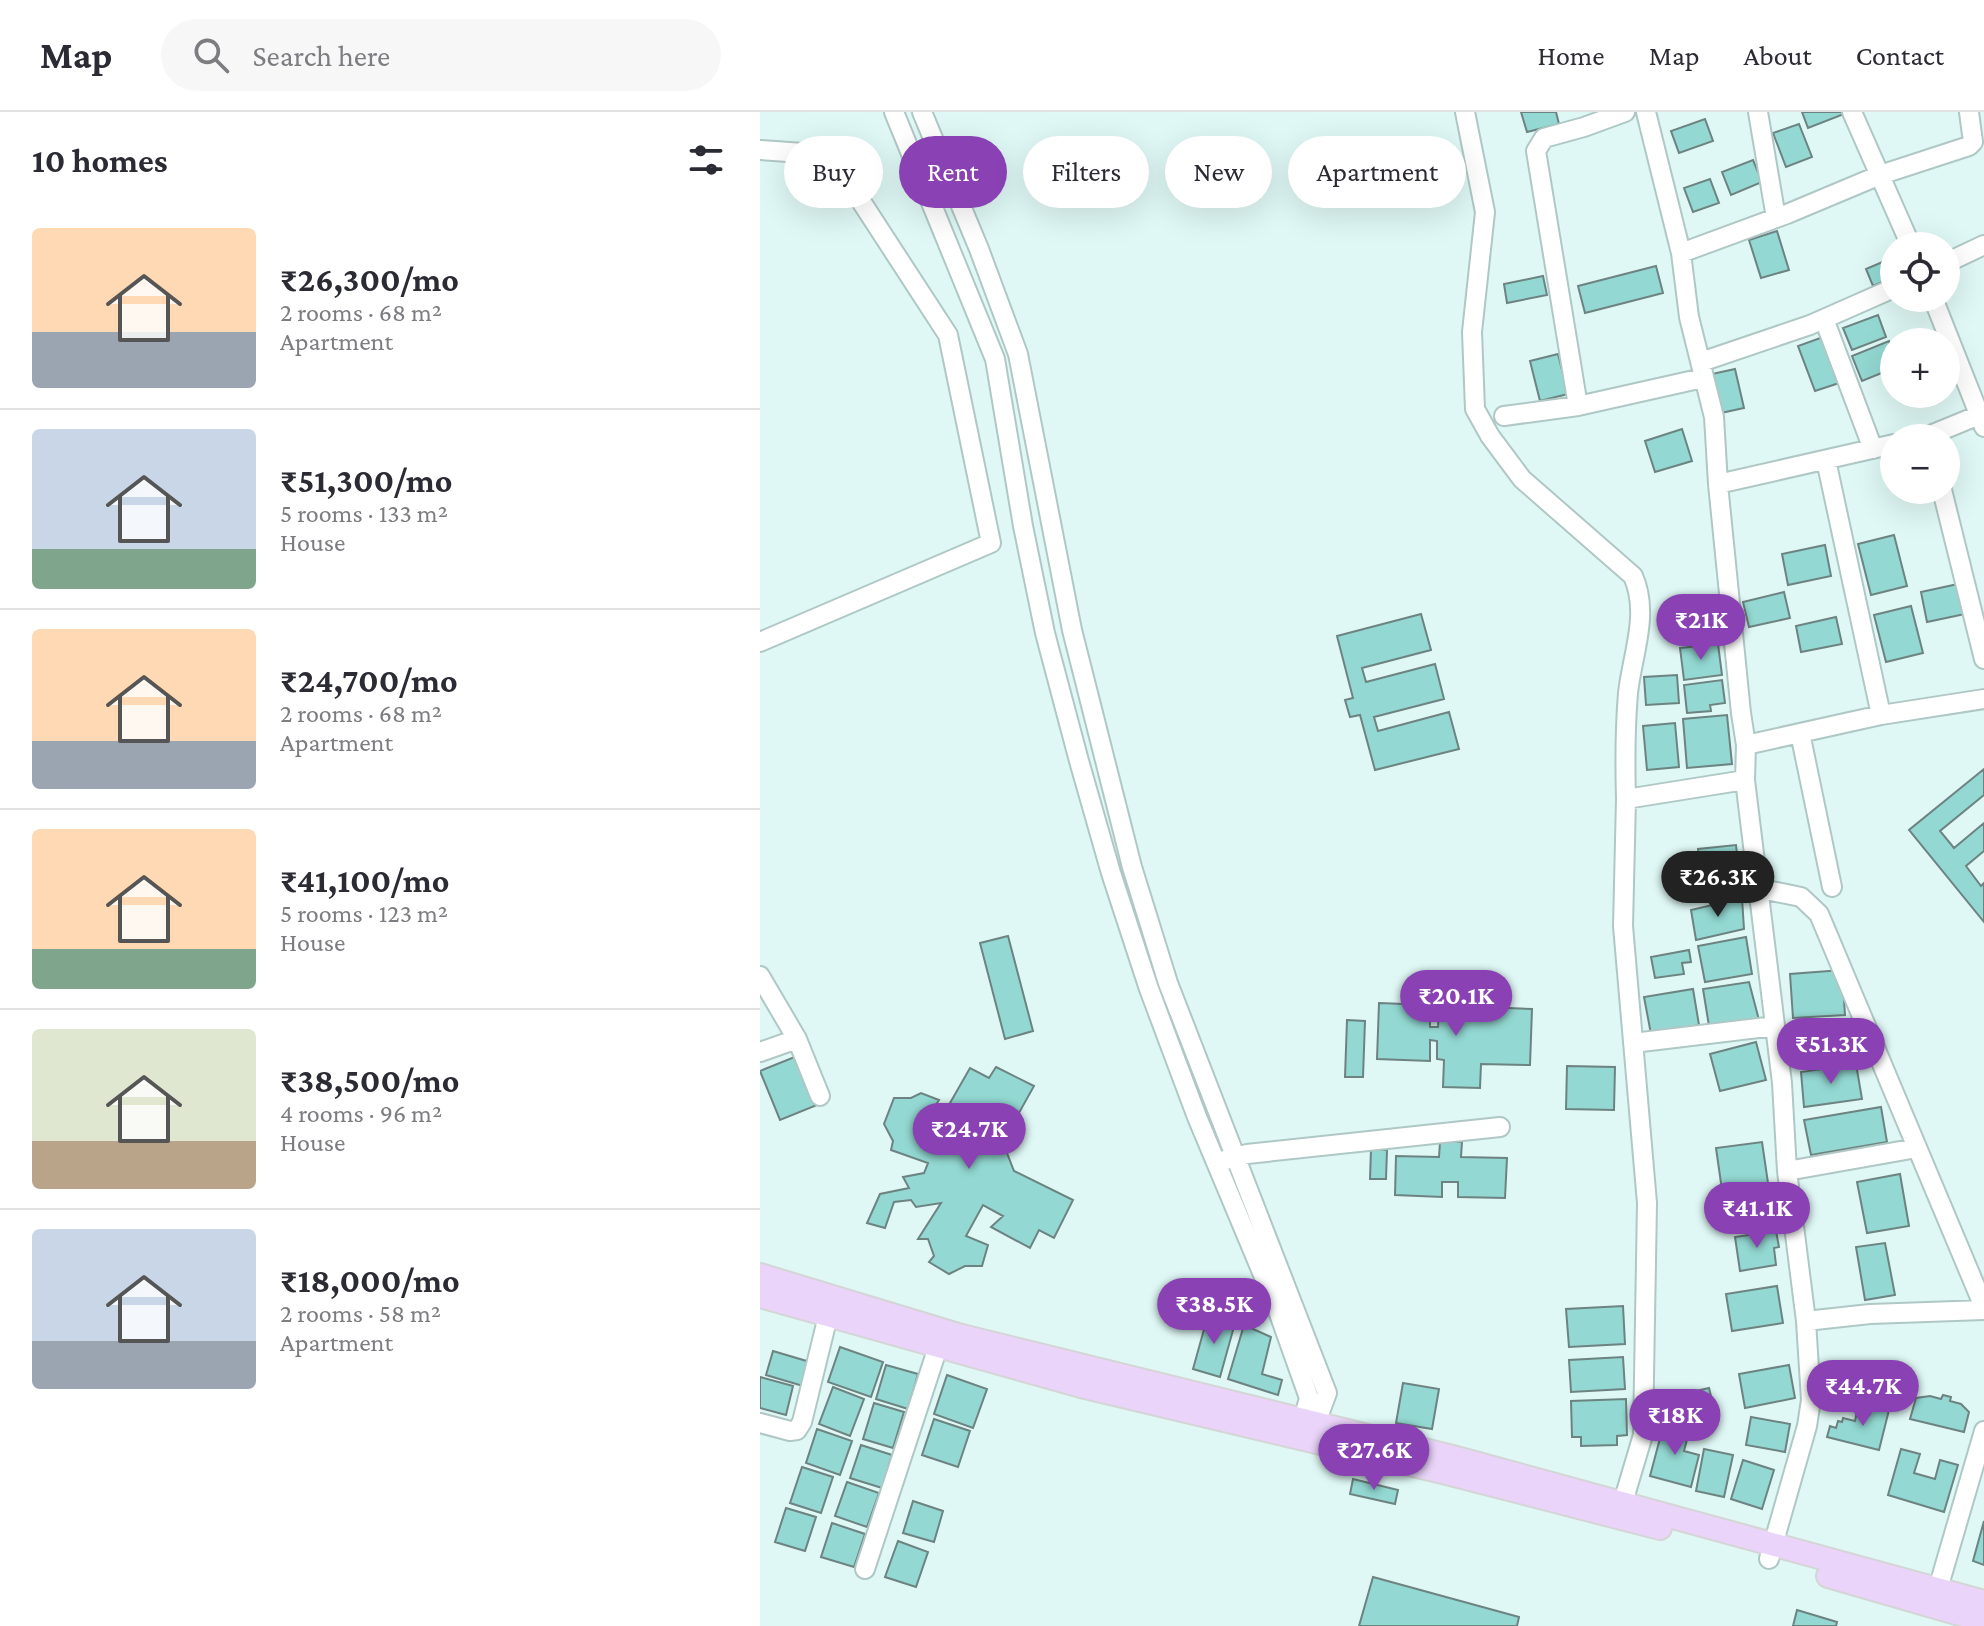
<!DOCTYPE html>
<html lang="en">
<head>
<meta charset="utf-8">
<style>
  :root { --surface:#fff; --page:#f7f7f7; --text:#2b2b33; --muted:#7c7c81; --line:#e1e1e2; --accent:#8941b3 }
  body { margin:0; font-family:"Crimson Pro",serif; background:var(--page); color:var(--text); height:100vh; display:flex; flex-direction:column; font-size:30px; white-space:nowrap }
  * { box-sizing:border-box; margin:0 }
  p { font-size:26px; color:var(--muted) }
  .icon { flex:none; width:44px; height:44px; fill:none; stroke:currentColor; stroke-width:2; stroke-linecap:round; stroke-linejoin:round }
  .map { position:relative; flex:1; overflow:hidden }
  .panel { display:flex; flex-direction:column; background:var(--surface); width:760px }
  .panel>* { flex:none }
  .top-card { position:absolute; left:24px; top:24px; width:760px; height:72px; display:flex; gap:16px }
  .buttons { position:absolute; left:1120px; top:120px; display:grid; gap:16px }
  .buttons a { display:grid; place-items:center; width:80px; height:80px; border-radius:50%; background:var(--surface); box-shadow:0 8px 32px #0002; font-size:40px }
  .price { position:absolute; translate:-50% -68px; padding:0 18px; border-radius:28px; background:var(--accent); color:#fff; font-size:26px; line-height:52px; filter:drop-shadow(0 2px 4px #0008) }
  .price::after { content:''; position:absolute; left:50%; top:48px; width:24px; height:18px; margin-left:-12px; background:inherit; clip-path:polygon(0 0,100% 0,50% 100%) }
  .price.selected { background:#222; color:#fff }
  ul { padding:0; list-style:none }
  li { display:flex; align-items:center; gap:24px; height:200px; padding:0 32px }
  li+li { border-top:2px solid var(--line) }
  li span { display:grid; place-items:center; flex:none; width:224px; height:160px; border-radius:8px; color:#555 }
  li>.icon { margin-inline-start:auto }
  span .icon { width:96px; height:96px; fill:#fffc; stroke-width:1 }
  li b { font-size:34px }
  h2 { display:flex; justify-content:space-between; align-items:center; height:96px; padding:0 32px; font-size:34px }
  .chip { padding:0 28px; border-radius:36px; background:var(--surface); box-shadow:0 8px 32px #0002; font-size:28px; line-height:72px }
  .chip.selected { background:var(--accent); color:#fff }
  header { display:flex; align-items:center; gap:48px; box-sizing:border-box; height:112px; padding:0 40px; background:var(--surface); border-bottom:2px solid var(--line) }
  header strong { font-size:38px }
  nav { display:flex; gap:44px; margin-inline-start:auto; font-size:28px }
  .search { width:560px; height:72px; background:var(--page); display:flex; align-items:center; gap:20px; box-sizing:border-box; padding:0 28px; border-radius:44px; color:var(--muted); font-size:30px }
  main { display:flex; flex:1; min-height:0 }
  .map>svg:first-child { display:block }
  .building { fill:#93d8d2; stroke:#6d8381; stroke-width:2 }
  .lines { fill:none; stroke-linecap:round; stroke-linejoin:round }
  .minor-casing { stroke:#afc8c5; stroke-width:22 }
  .major-casing { stroke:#d4d5d5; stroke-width:26 }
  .minor { stroke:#fff; stroke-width:18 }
  .major { stroke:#ead4fa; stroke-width:22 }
</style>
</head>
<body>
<header>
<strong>Map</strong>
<div class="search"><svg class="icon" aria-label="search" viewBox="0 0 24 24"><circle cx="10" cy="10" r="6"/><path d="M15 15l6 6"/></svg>Search here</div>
<nav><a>Home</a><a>Map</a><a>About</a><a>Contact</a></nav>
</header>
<main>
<section class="panel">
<h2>10 homes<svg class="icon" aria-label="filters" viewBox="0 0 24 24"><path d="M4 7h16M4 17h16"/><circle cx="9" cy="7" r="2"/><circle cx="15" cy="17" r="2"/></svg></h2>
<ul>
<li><span style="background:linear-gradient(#ffd9b3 65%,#9aa5b1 0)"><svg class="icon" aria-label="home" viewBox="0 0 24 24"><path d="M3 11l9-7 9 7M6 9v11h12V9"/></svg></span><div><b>₹26,300/mo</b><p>2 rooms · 68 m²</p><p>Apartment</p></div></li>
<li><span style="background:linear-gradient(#c9d6e8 75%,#7fa58c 0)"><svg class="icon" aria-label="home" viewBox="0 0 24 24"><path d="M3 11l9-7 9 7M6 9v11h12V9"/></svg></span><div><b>₹51,300/mo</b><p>5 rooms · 133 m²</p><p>House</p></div></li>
<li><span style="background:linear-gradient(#ffd9b3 70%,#9aa5b1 0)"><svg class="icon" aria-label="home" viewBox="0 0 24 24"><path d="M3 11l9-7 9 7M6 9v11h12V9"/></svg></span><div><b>₹24,700/mo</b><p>2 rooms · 68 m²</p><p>Apartment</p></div></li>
<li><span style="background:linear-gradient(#ffd9b3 75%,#7fa58c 0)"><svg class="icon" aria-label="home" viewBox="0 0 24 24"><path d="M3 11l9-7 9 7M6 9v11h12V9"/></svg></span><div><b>₹41,100/mo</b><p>5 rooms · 123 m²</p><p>House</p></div></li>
<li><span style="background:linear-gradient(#dfe7d0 70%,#b9a48a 0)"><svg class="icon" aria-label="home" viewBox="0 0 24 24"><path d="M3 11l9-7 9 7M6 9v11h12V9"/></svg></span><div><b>₹38,500/mo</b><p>4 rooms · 96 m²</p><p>House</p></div></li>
<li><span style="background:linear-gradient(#c9d6e8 70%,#9aa5b1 0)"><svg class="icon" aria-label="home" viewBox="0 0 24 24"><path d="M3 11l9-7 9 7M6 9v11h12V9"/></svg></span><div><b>₹18,000/mo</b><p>2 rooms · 58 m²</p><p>Apartment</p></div></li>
</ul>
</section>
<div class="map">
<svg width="1224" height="1514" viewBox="0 0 1224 1514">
  <rect width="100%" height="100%" fill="#dff8f5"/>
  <path class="building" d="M 761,0 L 796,0 L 799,12 L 767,20 Z
    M 1042,0 L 1083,0 L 1084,2 L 1048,16 Z
    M 945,7 L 953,29 L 919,41 L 911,19 Z
    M 1039,12 L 1052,45 L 1026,55 L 1013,21 Z
    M 993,48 L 1002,70 L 971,83 L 962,60 Z
    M 950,67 L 959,91 L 933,100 L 924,76 Z
    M 1017,119 L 1029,158 L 1001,166 L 989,128 Z
    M 1134,145 L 1134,165 L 1113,174 L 1106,157 Z
    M 896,154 L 903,181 L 825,201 L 818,174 Z
    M 783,164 L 787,183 L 747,191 L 744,172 Z
    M 1118,203 L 1126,225 L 1092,238 L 1083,216 Z
    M 1063,225 L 1079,271 L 1055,279 L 1038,234 Z
    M 1129,229 L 1134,242 L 1134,256 L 1102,269 L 1092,244 Z
    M 798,242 L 808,282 L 780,289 L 770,249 Z
    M 975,257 L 984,296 L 961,301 L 952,262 Z
    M 922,317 L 932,349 L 895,360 L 885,329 Z
    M 1134,423 L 1147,474 L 1111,483 L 1098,432 Z
    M 1065,433 L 1071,464 L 1028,473 L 1022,442 Z
    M 1198,472 L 1205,502 L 1167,510 L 1161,480 Z
    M 1024,480 L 1030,506 L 989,515 L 983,490 Z
    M 1151,494 L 1163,541 L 1126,550 L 1114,503 Z
    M 661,502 L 671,538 L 602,556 L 606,570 L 675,552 L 684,587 L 614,605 L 618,619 L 689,600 L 699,637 L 615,658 L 600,603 L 590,605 L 585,588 L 593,586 L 577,524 Z
    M 1076,505 L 1082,532 L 1041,540 L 1036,514 Z
    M 958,532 L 962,563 L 924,568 L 920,536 Z
    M 917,563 L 919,591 L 886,593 L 884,565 Z
    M 962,568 L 965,591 L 950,593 L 951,599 L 927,601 L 924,573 Z
    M 967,603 L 972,652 L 927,656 L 923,607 Z
    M 915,611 L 919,655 L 887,658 L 883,614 Z
    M 1224,657 L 1224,683 L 1180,719 L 1194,736 L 1224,711 L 1224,739 L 1206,754 L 1221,774 L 1224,771 L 1224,810 L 1149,718 Z
    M 976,733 L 979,760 L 940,767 L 938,737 Z
    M 982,786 L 984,817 L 936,828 L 931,798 Z
    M 248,824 L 273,919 L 245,927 L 220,831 Z
    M 986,825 L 992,862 L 945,870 L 938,834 Z
    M 929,838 L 931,850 L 922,851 L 924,862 L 895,866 L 891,845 Z
    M 1082,858 L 1085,903 L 1033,906 L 1030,862 Z
    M 989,870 L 999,908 L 949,914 L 943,877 Z
    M 933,877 L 939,913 L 891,922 L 884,885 Z
    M 619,891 L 670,893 L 670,915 L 678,915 L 679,893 L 772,897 L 770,953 L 721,952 L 720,976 L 683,975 L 684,948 L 677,947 L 677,929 L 670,928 L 670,949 L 617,947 Z
    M 587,908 L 605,909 L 603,965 L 585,965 Z
    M 996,930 L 1006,968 L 960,979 L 950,942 Z
    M 37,944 L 57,993 L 20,1008 L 0,959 Z
    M 1096,952 L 1102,987 L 1044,995 L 1041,960 Z
    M 807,954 L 855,955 L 854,998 L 806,997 Z
    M 236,955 L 274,974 L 240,1035 L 251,1035 L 247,1041 L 254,1059 L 313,1088 L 294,1126 L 279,1118 L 270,1136 L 231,1115 L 243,1104 L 223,1093 L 206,1124 L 228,1133 L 222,1154 L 205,1154 L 189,1162 L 169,1150 L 174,1144 L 168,1127 L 158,1127 L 181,1091 L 156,1095 L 151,1088 L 134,1090 L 125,1116 L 107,1111 L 120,1082 L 149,1076 L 143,1065 L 164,1061 L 168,1051 L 131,1038 L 133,1029 L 124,1012 L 134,986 L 151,986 L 161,981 L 179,988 L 168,1005 L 202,1030 L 209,1006 L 190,991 L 210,956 L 229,966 Z
    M 1121,995 L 1127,1030 L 1051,1043 L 1044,1008 Z
    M 680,1030 L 702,1030 L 701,1045 L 747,1046 L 745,1086 L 698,1085 L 698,1070 L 682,1070 L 682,1085 L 635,1083 L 636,1044 L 679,1045 Z
    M 1002,1030 L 1008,1071 L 962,1078 L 956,1036 Z
    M 611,1037 L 627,1038 L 626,1067 L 610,1067 Z
    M 1140,1062 L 1149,1114 L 1107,1121 L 1097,1070 Z
    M 1008,1086 L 1010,1106 L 971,1110 L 969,1090 Z
    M 1016,1119 L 1019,1135 L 1014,1136 L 1016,1153 L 980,1159 L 975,1125 Z
    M 1125,1131 L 1135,1183 L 1105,1188 L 1096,1135 Z
    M 1017,1174 L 1023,1211 L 972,1219 L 966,1182 Z
    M 863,1194 L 865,1232 L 809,1235 L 806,1197 Z
    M 448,1203 L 475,1211 L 460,1265 L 433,1257 Z
    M 484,1213 L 511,1225 L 502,1262 L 522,1268 L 518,1283 L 468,1267 Z
    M 80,1235 L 123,1250 L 111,1285 L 68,1270 Z
    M 13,1239 L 50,1250 L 43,1274 L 6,1263 Z
    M 863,1245 L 865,1277 L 811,1280 L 809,1248 Z
    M 126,1253 L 158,1262 L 148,1297 L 116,1287 Z
    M 1029,1253 L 1035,1286 L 985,1296 L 979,1262 Z
    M 187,1263 L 227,1277 L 213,1316 L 174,1302 Z
    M 0,1265 L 33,1274 L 26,1303 L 0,1296 Z
    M 643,1271 L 679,1277 L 672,1317 L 636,1311 Z
    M 73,1275 L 104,1287 L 90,1324 L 59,1312 Z
    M 949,1276 L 955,1300 L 902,1313 L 897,1288 Z
    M 1183,1283 L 1191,1285 L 1190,1289 L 1201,1292 L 1209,1300 L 1204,1320 L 1150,1307 L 1156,1286 L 1170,1284 L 1181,1287 Z
    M 866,1287 L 867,1323 L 857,1324 L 857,1333 L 821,1334 L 821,1325 L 812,1325 L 811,1289 Z
    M 1123,1288 L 1131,1290 L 1119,1338 L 1067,1325 L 1070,1314 L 1076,1316 L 1078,1309 L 1082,1310 L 1083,1306 L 1095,1309 L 1097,1299 L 1110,1302 L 1112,1294 L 1121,1296 Z
    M 114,1291 L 144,1300 L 133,1336 L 103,1327 Z
    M 991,1305 L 1030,1312 L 1025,1340 L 986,1333 Z
    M 174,1307 L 210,1319 L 198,1355 L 162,1343 Z
    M 921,1309 L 931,1312 L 924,1339 L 939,1343 L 931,1375 L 890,1364 L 903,1315 L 918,1319 Z
    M 57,1317 L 92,1329 L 80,1363 L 46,1351 Z
    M 101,1333 L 132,1343 L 122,1376 L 90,1366 Z
    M 944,1337 L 973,1343 L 964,1385 L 936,1379 Z
    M 1141,1337 L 1160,1342 L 1154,1361 L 1175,1367 L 1180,1348 L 1198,1353 L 1184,1400 L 1128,1383 Z
    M 983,1348 L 1014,1358 L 1002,1397 L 971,1387 Z
    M 42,1355 L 73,1365 L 61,1401 L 30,1391 Z
    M 593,1367 L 638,1378 L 635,1392 L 590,1382 Z
    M 87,1370 L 119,1381 L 107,1415 L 75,1404 Z
    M 153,1389 L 183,1399 L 174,1430 L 143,1421 Z
    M 26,1396 L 56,1405 L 45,1439 L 15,1430 Z
    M 1224,1409 L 1224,1453 L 1213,1449 Z
    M 72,1411 L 105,1422 L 94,1455 L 61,1445 Z
    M 138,1429 L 168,1440 L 156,1475 L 125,1465 Z
    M 613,1465 L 759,1505 L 757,1514 L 599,1514 Z
    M 1037,1498 L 1077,1510 L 1076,1514 L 1033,1514 Z"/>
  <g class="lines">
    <defs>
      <path id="minor" d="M 134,0 L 235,247 L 263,414 L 285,521 L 319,649 L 351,761 L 389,877 L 437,1005 L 517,1196 L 549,1286 L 540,1320
        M 162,0 L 219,137 L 258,242 L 312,518 L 372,755 L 408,871 L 567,1281 L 551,1324
        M 705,0 L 725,100 L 712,220 L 715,297 L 730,324 L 762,367 L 873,464 C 890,502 872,543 868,581 C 865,617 865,652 866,687
        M 886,0 L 921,141 L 929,205 L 954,305 L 958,372 L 981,601 L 986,633 L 985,668 L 1022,971 L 1027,1059 L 1046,1209 L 1051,1288 L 1047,1314 L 1009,1447
        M 998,0 L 1016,106
        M 1092,0 L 1151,134
        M 0,38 L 71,43 L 188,223 L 231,431 L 0,530
        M 921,141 L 1027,102 L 1120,63 L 1209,34 L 1213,30 L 1209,0
        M 1186,151 L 1224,133
        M 1173,186 L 1224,315
        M 1064,207 L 1113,337
        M 941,250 L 1050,213 L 1134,176
        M 818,294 L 776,39 L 784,26 L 824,15 L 865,0
        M 744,304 L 818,294 L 943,266
        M 1168,324 L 1224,301
        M 1066,348 L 1121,603
        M 958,372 L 1134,332
        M 1182,378 L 1224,547
        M 1040,621 L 1072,775
        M 986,633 L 1121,603 L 1224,587
        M 997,776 L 1041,785 L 1059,802 L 1224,1195
        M 0,864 L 37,927 L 60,984
        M 873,931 L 1015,914
        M 0,940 L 37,927
        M 465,1048 L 487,1042 L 740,1015
        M 1027,1059 L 1157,1036
        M 1046,1209 L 1110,1202 L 1224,1198
        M 0,1311 L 30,1319 L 37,1318 L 42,1310 L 68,1204
        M 863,1390 L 883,1323 L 887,1091 L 863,814 L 866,687 L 985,668
        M 105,1457 L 178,1235
        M 1175,1487 L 1224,1319"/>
      <path id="major" d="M 0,1163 L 198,1223 L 693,1345 L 1224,1490
        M 0,1184 L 321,1274 L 683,1360 L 900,1416
        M 1068,1464 L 1224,1509"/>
    </defs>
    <use href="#minor" class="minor-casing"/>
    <use href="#major" class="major-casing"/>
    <use href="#minor" class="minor"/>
    <use href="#major" class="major"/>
  </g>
</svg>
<div class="buttons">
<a><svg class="icon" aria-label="locate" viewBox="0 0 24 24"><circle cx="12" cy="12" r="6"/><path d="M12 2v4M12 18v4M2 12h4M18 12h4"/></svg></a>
<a>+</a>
<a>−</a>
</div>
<b class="price" style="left:941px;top:550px">₹21K</b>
<b class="price selected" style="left:958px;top:807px">₹26.3K</b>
<b class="price" style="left:696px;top:926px">₹20.1K</b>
<b class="price" style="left:1071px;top:974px">₹51.3K</b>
<b class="price" style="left:209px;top:1059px">₹24.7K</b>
<b class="price" style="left:997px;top:1138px">₹41.1K</b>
<b class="price" style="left:454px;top:1234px">₹38.5K</b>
<b class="price" style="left:1103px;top:1316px">₹44.7K</b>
<b class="price" style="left:915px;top:1345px">₹18K</b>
<b class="price" style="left:614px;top:1380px">₹27.6K</b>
<div class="top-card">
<a class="chip">Buy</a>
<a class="chip selected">Rent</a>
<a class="chip">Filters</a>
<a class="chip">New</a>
<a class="chip">Apartment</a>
</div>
</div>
</main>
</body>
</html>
